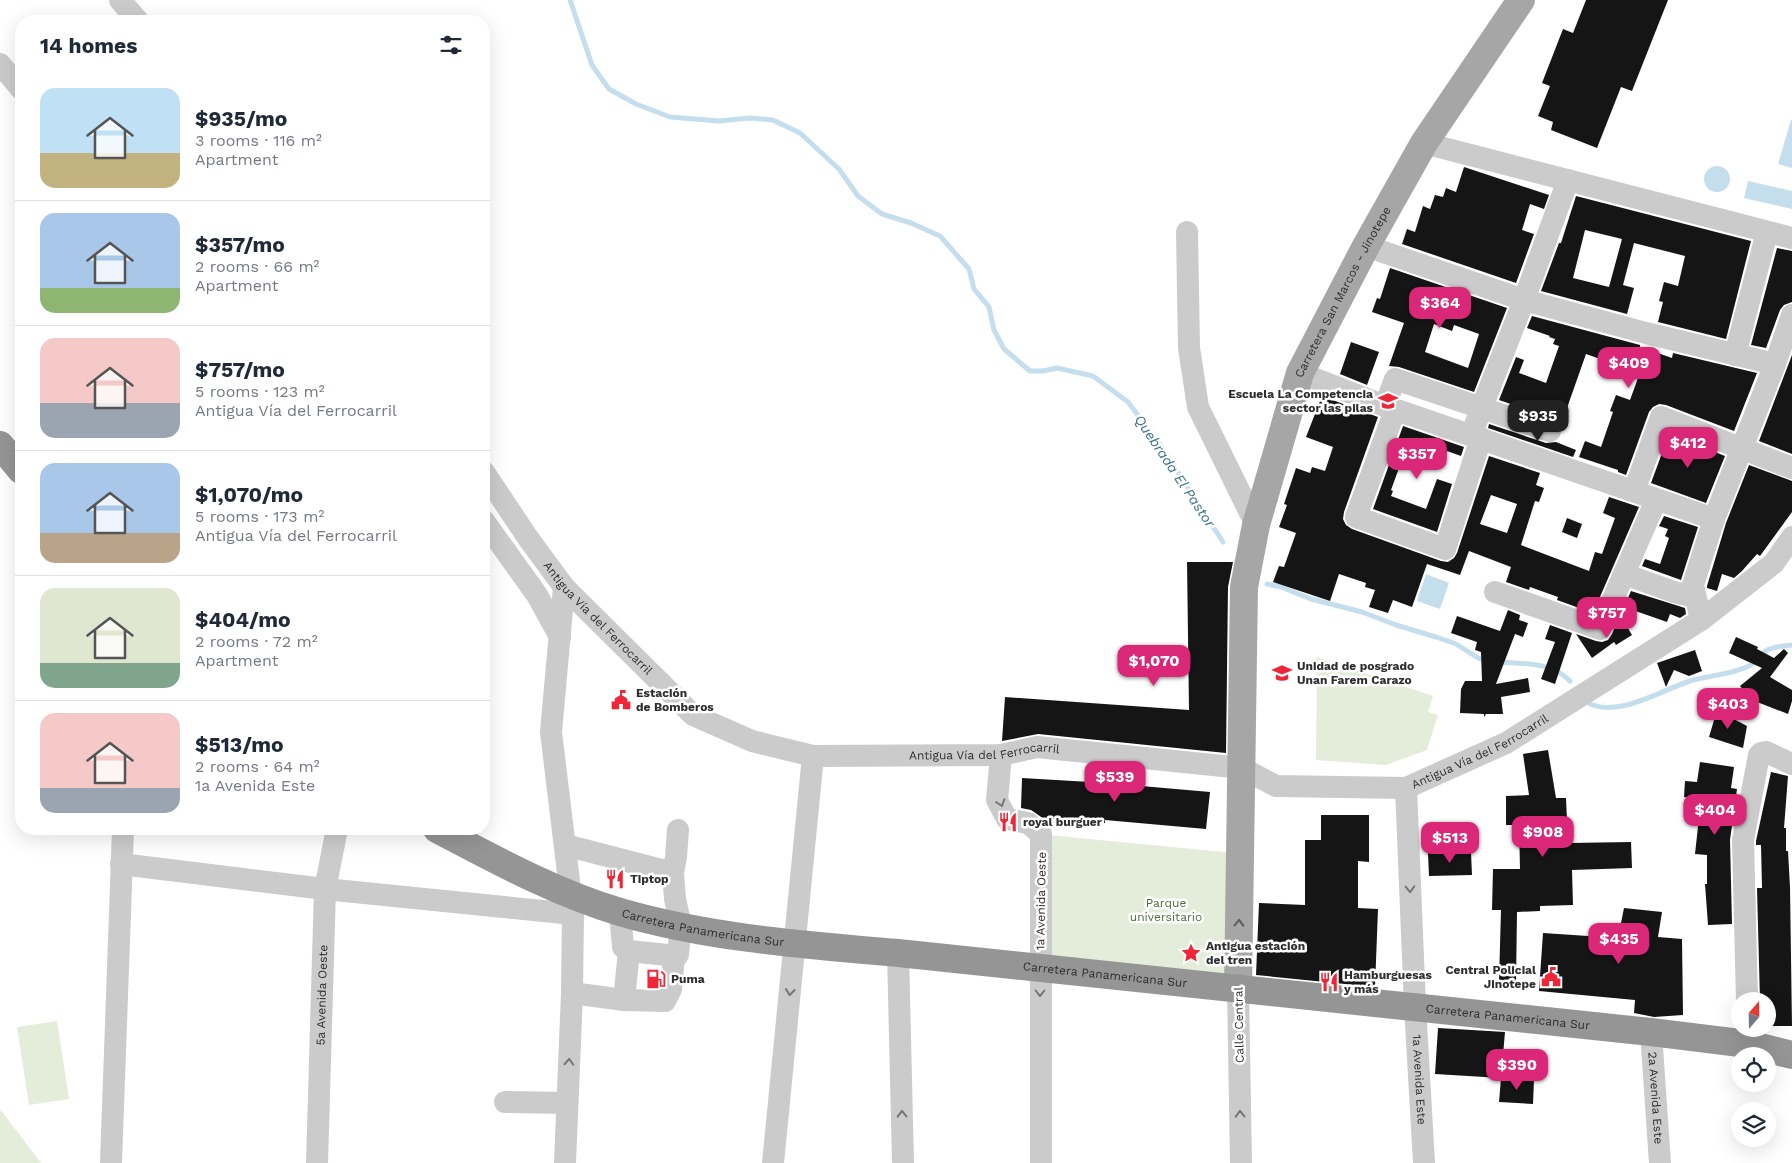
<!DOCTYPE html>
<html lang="en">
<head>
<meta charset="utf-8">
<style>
  :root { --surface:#fff; --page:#f2f2f3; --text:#1f2937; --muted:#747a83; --line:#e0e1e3; --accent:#db2777 }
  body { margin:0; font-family:"Work Sans",sans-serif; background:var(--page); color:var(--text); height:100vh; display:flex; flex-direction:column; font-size:19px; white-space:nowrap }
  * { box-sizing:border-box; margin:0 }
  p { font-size:16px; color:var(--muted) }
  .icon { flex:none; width:28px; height:28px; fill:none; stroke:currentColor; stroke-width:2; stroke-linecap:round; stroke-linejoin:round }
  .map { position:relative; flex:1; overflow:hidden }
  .side { position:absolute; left:15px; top:15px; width:475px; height:820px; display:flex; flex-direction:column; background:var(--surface); border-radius:20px; box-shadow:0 5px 20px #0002 }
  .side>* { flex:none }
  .needle { width:32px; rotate:20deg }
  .buttons { position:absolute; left:1731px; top:992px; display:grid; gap:10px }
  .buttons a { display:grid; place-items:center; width:45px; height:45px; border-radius:50%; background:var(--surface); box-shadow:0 5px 20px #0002; font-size:25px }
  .price { position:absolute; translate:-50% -42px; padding:0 11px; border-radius:10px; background:var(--accent); color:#fff; font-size:16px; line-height:32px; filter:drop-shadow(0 1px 2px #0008) }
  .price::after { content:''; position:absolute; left:50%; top:30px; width:15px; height:11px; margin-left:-8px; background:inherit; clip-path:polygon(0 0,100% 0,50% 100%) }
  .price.current { background:#222; color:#fff }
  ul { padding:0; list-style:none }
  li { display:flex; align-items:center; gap:15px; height:125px; padding:0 25px }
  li+li { border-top:1px solid var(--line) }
  li span { display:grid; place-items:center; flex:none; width:140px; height:100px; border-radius:15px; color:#555 }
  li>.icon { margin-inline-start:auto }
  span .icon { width:60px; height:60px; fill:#fffc; stroke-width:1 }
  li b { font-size:21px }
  h2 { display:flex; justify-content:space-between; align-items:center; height:60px; padding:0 25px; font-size:21px }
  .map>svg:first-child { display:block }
  .green { fill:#e4ecda }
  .water { fill:#c5deed }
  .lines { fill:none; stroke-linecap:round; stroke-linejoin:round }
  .stream { stroke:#c5deed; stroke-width:5 }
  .building { fill:#151515; fill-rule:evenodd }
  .minor { stroke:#cbcbcb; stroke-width:22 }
  .major { stroke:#a6a6a6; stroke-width:28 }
  .highway { stroke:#959595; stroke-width:28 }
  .oneway { stroke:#757575 }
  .oneway2 { stroke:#5e5e5e }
  .labels { text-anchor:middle; stroke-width:5; stroke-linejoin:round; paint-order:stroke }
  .street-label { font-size:12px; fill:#2e2e2e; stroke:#fff }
  .poi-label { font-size:12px; font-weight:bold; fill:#2e2e2e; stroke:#fff; text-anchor:start }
  .park-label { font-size:12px; fill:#516b39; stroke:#fff }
  .water-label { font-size:14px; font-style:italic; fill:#377194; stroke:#fff }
</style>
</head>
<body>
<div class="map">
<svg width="1792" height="1163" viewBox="0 0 1792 1163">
  <rect width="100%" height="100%" fill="#fff"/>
  <path class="green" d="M 1317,657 L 1433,696 L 1428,712 L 1438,715 L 1427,750 L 1386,765 L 1316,760 Z
    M 1048,835 L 1234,853 L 1230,982 L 1050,959 Z
    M 57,1021 L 69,1099 L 29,1105 L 17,1027 Z
    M 0,1110 L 3,1113 L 41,1163 L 0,1163 Z"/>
  <path class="water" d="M 1791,120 L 1792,120 L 1792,168 L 1778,164 Z
    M1704 179a13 13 0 1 1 26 0a13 13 0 1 1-26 0Z
    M 1748,181 L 1792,191 L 1792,209 L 1744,198 Z
    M 1426,574 L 1449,583 L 1440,609 L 1417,601 Z"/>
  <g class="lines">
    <path class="stream" d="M 570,0 L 592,65 L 609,89 L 636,104 L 670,117 L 719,121 L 750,118 L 773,120 L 800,133 L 839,169 L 858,196 L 882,214 L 911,223 L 940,236 L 969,269 L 974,289 L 989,307 L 994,330 L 1004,349 L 1030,371 L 1043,371 L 1057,368 L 1093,376 L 1128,402 L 1159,443 L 1223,542
      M 1267,584 L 1281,587 L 1311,599 L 1362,612 L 1396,625 L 1436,637 L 1456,644 L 1478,658 L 1487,661
      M 1498,662 C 1523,664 1551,661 1570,681
      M 1585,701 C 1614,721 1661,690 1690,681 C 1710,675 1730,675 1749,666 C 1755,663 1758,658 1763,653 C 1769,647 1783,646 1792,645"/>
  </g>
  <path class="building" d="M 1586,0 L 1668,0 L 1632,91 L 1621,87 L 1597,148 L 1551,130 L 1553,122 L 1538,116 L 1550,86 L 1542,83 L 1563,29 L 1573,33 Z
    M 1464,167 L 1549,195 L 1544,209 L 1530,204 L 1522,230 L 1534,234 L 1516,283 L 1402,244 L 1407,229 L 1415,232 L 1423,206 L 1430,209 L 1435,195 L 1443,197 L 1446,188 L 1456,192 Z
    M 1576,196 L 1751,241 L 1726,339 L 1658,322 L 1663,302 L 1659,301 L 1664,282 L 1678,286 L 1685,256 L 1634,243 L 1623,285 L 1634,288 L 1627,314 L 1541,291 L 1559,243 L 1561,243 ZM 1585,230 L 1622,239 L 1609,287 L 1573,278 Z
    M 1777,248 L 1792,251 L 1792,302 L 1784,305 L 1780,310 L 1766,348 L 1751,345 Z
    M 1390,268 L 1507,308 L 1474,392 L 1399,367 L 1389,366 L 1404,323 L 1372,312 L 1377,298 L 1380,299 ZM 1434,324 L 1452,331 L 1454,325 L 1479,334 L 1468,368 L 1425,352 Z
    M 1532,316 L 1640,345 L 1640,347 L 1672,358 L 1673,353 L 1757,373 L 1734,431 L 1666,405 L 1659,404 L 1653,407 L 1649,412 L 1626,475 L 1618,472 L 1618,470 L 1579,457 L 1585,441 L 1601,447 L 1613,412 L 1610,411 L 1616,395 L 1630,400 L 1642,367 L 1608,354 L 1606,361 L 1586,354 L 1561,425 L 1554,419 L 1499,400 L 1516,357 L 1524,360 L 1519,373 L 1546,383 L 1559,346 L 1553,344 L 1555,339 L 1549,337 L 1550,336 L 1527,328 Z
    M 1351,342 L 1379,352 L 1367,385 L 1340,374 Z
    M 1792,355 L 1792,454 L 1759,441 Z
    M 1322,396 L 1378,417 L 1344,512 L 1343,519 L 1346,525 L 1352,529 L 1441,561 L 1448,562 L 1454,558 L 1457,553 L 1489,456 L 1540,473 L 1536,485 L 1544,488 L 1539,502 L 1535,501 L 1521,545 L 1589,571 L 1595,552 L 1602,554 L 1615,518 L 1603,513 L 1609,497 L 1639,507 L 1593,613 L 1557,600 L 1558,597 L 1530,587 L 1529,590 L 1506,582 L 1511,567 L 1469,551 L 1460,575 L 1427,564 L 1412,607 L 1393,600 L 1388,613 L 1369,607 L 1375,590 L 1365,587 L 1366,583 L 1339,574 L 1330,601 L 1273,582 L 1279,566 L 1284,567 L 1296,533 L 1279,527 L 1287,505 L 1284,504 L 1296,468 L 1310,473 L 1312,467 L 1325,471 L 1333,447 L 1306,437 ZM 1491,495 L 1517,504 L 1507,533 L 1480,524 Z
    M 1489,424 L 1546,443 L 1556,442 L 1576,450 L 1573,457 L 1488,428 Z
    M 1403,426 L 1464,447 L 1461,456 L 1447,451 L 1443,463 L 1408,451 L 1406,458 L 1403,457 L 1391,490 L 1393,491 L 1391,496 L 1426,509 L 1437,479 L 1452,484 L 1437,532 L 1373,509 Z
    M 1669,434 L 1725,456 L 1706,503 L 1651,483 Z
    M 1749,465 L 1792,481 L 1792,512 L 1760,556 L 1757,554 L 1742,571 L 1734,578 L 1722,574 L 1717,591 L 1707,588 L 1707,586 L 1726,523 Z
    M 1664,516 L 1698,527 L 1681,580 L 1642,566 L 1645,559 L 1660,564 L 1669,538 L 1665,536 L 1668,529 L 1659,526 Z
    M 1567,518 L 1582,524 L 1577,538 L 1562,532 Z
    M 1187,562 L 1233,562 L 1228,587 L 1226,753 L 1038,734 L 1002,741 L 1005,697 L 1189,710 Z
    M 1631,591 L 1685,608 L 1686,614 L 1680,618 L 1670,614 L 1667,622 L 1624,607 Z
    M 1508,610 L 1520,615 L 1519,620 L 1528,623 L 1523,637 L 1515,634 L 1496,684 L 1528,678 L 1530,692 L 1501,697 L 1503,714 L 1486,714 L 1484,717 L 1484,714 L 1460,713 L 1461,689 L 1465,681 L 1482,681 L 1481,652 L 1475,650 L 1477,642 L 1451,633 L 1457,616 L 1500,631 Z
    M 1620,615 L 1632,635 L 1616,645 L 1614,642 L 1592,658 L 1576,634 L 1596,641 L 1602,642 L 1608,640 L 1612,634 Z
    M 1550,625 L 1572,633 L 1555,684 L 1541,679 L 1555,642 L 1545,639 Z
    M 1736,637 L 1758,647 L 1757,649 L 1774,658 L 1784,649 L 1788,653 L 1770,677 L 1792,690 L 1792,701 L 1788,714 L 1752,700 L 1740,686 L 1762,668 L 1729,653 Z
    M 1695,650 L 1702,671 L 1689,676 L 1674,670 L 1666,687 L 1657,663 Z
    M 1717,710 L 1747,726 L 1743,748 L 1709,737 Z
    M 1548,750 L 1556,798 L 1566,798 L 1568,843 L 1631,842 L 1632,868 L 1572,870 L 1573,905 L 1540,906 L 1540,911 L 1517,912 L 1516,982 L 1499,981 L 1501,910 L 1492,910 L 1493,869 L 1520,869 L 1519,825 L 1506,825 L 1506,796 L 1529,795 L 1523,754 Z
    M 1700,762 L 1734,767 L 1731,788 L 1737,789 L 1730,840 L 1732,924 L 1708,925 L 1705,884 L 1707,884 L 1707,855 L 1695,854 L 1701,799 L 1684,797 L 1685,781 L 1697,782 Z
    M 1771,772 L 1788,776 L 1784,828 L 1786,828 L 1786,851 L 1788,851 L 1790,887 L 1792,1026 L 1768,1026 L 1768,1001 L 1760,1001 L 1757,888 L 1762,888 L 1761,845 L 1756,845 L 1756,841 Z
    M 1022,778 L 1107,783 L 1210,792 L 1206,829 L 1105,820 L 1105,823 L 1044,819 L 1031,810 L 1021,808 Z
    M 1321,815 L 1369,815 L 1369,862 L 1358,861 L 1358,908 L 1378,909 L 1375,987 L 1256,975 L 1259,903 L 1305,905 L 1305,840 L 1321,840 Z
    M 1471,852 L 1472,875 L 1429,876 L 1428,853 Z
    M 1624,908 L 1662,912 L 1658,937 L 1682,939 L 1683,1015 L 1654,1017 L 1634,1013 L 1635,1000 L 1539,991 L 1543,933 L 1618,938 Z
    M 1438,1028 L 1505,1032 L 1501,1078 L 1435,1074 Z
    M 1501,1078 L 1534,1079 L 1533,1104 L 1499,1102 Z"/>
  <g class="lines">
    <g class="minor">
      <path d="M 120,0 L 138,21"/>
      <path d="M 0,64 L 21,89"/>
      <path d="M 1424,143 L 1792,238"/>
      <path d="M 1187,232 L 1189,348 L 1198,407 L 1256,525"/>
      <path d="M 1366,246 L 1524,300 L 1646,333 L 1775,364"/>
      <path d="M 1735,355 L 1767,232"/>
      <path d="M 1300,373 L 1385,406 L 1714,519"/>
      <path d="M 1385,406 L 1395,379 L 1550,431"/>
      <path d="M 1395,410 L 1356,517 L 1445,549 L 1481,438"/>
      <path d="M 1471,435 L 1524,300 L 1568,180"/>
      <path id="s1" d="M 484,472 L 528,538 L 564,587 L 693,715 L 752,741 L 813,756 L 1001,755 L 1037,747 L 1242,768 L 1276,786 L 1406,788 L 1506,743 L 1701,620 L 1774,563 L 1792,537"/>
      <path d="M 1634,491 L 1661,417 L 1792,468"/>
      <path d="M 1656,500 L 1624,574 L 1674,592 L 1695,597"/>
      <path d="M 484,521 L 537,595 L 560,637"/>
      <path d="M 564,587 L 551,732 L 573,914 L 572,993 L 565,1163"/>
      <path d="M 1495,592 L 1600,629 L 1624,574"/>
      <path d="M 1701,620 L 1693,585 L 1714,519 L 1775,364 L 1792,315"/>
      <path d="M 1001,755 L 997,800 L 1007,819 L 1028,823 L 1041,834 L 1041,1163"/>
      <path id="s2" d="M 1406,788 L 1415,1006 L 1424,1163"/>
      <path d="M 565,845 L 673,873 L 676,857 L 678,830"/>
      <path d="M 121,864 L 325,889 L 573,914"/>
      <path d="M 620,912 L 623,947 L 629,951 L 677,956 L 678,954 L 681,926 L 675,899 L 673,873"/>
      <path d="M 898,953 L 903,1163"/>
      <path d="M 1238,989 L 1241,1163"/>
      <path d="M 572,993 L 624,1000 L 665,1001 L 671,989 L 674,956"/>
      <path d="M 624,1000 L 629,951"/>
      <path d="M 1747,1001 L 1743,840 L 1759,755 L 1761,753 L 1766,752 L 1792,764"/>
      <path id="s3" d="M 1651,1032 L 1660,1163"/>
      <path d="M 505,1102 L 567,1103"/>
      <path d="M 111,1163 L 123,829"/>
      <path id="s4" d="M 317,1163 L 325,889 L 337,829"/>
      <path d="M 773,1163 L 813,756"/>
    </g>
    <path class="major" id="s5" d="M 1238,989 L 1244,587 L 1256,525 L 1300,373 L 1366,246 L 1424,143 L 1521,0"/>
    <g class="highway">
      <path d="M 0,445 L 21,470"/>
      <path id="s6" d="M 437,829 C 496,860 556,893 620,912 C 709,938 806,945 898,953 L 1651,1032 L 1748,1044 L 1792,1055"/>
    </g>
  </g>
  <defs><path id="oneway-chevron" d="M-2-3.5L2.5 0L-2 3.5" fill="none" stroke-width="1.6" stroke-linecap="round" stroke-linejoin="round" transform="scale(1.25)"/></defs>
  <g class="oneway">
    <use href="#oneway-chevron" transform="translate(1001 803) rotate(72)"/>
    <use href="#oneway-chevron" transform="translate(1410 889) rotate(88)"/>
    <use href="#oneway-chevron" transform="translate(790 992) rotate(96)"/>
    <use href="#oneway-chevron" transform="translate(1040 993) rotate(90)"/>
    <use href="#oneway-chevron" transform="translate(569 1062) rotate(-87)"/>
    <use href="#oneway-chevron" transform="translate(902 1114) rotate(-91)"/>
    <use href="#oneway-chevron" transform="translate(1240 1114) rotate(-91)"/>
  </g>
  <use class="oneway2" href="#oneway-chevron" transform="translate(1239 923) rotate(-89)"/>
  <defs>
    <symbol id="school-bare" viewBox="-9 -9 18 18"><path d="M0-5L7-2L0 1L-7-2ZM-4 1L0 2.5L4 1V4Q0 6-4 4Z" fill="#ee2638" stroke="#fff" stroke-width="2.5" paint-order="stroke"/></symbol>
    <symbol id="university-bare" viewBox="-9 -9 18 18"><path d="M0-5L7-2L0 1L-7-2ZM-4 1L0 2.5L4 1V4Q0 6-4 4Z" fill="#ee2638" stroke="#fff" stroke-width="2.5" paint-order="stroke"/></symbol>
    <symbol id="civic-bare" viewBox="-9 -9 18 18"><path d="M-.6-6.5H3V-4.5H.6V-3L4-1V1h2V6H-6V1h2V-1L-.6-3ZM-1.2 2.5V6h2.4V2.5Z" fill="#ee2638" stroke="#fff" stroke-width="2.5" paint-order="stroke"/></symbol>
    <symbol id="restaurant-bare" viewBox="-9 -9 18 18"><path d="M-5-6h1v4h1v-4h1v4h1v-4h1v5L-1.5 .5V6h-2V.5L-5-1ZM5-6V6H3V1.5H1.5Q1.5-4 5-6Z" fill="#ee2638" stroke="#fff" stroke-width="2.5" paint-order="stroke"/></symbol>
    <symbol id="sight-bare" viewBox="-9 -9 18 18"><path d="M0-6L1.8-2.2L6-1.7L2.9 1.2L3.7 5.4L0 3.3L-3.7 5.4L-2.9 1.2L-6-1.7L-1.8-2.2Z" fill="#ee2638" stroke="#fff" stroke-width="2.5" paint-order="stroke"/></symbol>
    <symbol id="fuel-bare" viewBox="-9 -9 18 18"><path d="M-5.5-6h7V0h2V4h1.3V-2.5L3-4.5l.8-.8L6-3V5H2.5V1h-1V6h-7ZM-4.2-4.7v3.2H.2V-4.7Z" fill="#ee2638" stroke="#fff" stroke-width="2.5" paint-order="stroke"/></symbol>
  </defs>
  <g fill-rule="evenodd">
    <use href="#school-bare" x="1374" y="387" width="28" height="28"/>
    <use href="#university-bare" x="1268" y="659" width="28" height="28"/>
    <use href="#civic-bare" x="607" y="686" width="28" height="28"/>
    <use href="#restaurant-bare" x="994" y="808" width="28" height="28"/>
    <use href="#restaurant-bare" x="601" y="865" width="28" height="28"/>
    <use href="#sight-bare" x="1177" y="939" width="28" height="28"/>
    <use href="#civic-bare" x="1537" y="963" width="28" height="28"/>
    <use href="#fuel-bare" x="642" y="965" width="28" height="28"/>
    <use href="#restaurant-bare" x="1315" y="968" width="28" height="28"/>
  </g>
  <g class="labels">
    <g class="street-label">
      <text dy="4" stroke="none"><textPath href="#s5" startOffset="715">Carretera San Marcos - Jinotepe</textPath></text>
      <text dy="4" stroke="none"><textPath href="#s1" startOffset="186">Antigua Vía del Ferrocarril</textPath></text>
      <text dy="4" stroke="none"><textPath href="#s1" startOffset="1131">Antigua Vía del Ferrocarril</textPath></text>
      <text dy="4" stroke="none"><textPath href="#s1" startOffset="621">Antigua Vía del Ferrocarril</textPath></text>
      <text transform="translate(1041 901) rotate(-89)" y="4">1a Avenida Oeste</text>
      <text dy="4" stroke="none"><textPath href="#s6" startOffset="286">Carretera Panamericana Sur</textPath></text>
      <text dy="4" stroke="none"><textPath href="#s6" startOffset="691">Carretera Panamericana Sur</textPath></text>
      <text dy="4" stroke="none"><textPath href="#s4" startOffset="168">5a Avenida Oeste</textPath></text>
      <text dy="4" stroke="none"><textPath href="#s6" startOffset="1096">Carretera Panamericana Sur</textPath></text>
      <text transform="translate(1239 1025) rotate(-91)" y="4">Calle Central</text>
      <text dy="4" stroke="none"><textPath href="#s2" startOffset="292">1a Avenida Este</textPath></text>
      <text dy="4" stroke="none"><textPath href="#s3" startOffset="66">2a Avenida Este</textPath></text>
    </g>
    <g class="poi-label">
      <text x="1373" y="398" text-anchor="end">Escuela La Competencia<tspan x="1373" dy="14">sector las pilas</tspan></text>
      <text x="1297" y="670">Unidad de posgrado<tspan x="1297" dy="14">Unan Farem Carazo</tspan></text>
      <text x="636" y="697">Estación<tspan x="636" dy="14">de Bomberos</tspan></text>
      <text x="1023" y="826">royal burguer</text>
      <text x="630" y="883">Tiptop</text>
      <text x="1206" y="950">Antigua estación<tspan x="1206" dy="14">del tren</tspan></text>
      <text x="1536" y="974" text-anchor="end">Central Policial<tspan x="1536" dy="14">Jinotepe</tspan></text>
      <text x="1344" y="979">Hamburguesas<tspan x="1344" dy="14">y más</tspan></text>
      <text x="671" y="983">Puma</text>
    </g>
    <g class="park-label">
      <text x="1166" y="907">Parque<tspan x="1166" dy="14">universitario</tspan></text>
    </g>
    <g class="water-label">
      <text transform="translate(1175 471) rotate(56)" y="5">Quebrada El Pastor</text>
    </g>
  </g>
</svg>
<div class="buttons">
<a><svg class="needle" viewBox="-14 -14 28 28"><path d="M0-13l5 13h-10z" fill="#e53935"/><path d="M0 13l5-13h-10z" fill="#747a83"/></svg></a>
<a><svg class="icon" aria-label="locate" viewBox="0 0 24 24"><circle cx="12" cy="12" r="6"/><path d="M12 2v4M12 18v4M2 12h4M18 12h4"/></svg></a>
<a><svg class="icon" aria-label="layers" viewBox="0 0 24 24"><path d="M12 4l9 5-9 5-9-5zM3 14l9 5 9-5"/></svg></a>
</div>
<b class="price" style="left:1440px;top:329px">$364</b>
<b class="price" style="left:1629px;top:389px">$409</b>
<b class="price current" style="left:1538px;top:442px">$935</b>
<b class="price" style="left:1688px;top:469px">$412</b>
<b class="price" style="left:1417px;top:480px">$357</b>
<b class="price" style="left:1607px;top:639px">$757</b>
<b class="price" style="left:1154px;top:687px">$1,070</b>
<b class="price" style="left:1728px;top:730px">$403</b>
<b class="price" style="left:1115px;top:803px">$539</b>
<b class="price" style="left:1715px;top:836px">$404</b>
<b class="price" style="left:1543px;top:858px">$908</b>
<b class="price" style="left:1450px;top:864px">$513</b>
<b class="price" style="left:1619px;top:965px">$435</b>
<b class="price" style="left:1517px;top:1091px">$390</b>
<section class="side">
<h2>14 homes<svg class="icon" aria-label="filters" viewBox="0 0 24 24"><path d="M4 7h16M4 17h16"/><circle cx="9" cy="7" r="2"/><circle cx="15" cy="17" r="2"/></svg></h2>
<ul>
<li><span style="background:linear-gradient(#bfe0f5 65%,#c2b280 0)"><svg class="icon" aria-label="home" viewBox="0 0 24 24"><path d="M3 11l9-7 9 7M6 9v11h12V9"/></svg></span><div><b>$935/mo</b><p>3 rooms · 116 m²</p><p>Apartment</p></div></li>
<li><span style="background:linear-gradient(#a9c7e8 75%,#8fb573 0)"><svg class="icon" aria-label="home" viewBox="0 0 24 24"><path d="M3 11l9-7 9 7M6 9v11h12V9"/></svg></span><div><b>$357/mo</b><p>2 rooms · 66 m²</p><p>Apartment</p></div></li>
<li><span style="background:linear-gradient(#f6c9c9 65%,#9aa5b1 0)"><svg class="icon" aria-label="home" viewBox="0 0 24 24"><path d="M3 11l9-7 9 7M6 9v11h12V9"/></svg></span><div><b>$757/mo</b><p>5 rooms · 123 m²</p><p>Antigua Vía del Ferrocarril</p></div></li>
<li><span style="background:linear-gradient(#a9c7e8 70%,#b9a48a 0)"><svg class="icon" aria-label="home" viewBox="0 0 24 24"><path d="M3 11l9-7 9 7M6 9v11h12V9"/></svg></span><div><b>$1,070/mo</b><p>5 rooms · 173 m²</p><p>Antigua Vía del Ferrocarril</p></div></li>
<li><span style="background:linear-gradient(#dfe7d0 75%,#7fa58c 0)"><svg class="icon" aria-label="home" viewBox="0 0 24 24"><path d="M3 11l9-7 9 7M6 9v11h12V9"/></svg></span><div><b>$404/mo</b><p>2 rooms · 72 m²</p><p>Apartment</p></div></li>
<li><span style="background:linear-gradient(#f6c9c9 75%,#9aa5b1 0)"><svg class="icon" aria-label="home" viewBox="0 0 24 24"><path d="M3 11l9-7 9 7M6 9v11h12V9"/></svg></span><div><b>$513/mo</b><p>2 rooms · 64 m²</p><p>1a Avenida Este</p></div></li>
</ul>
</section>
</div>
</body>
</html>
